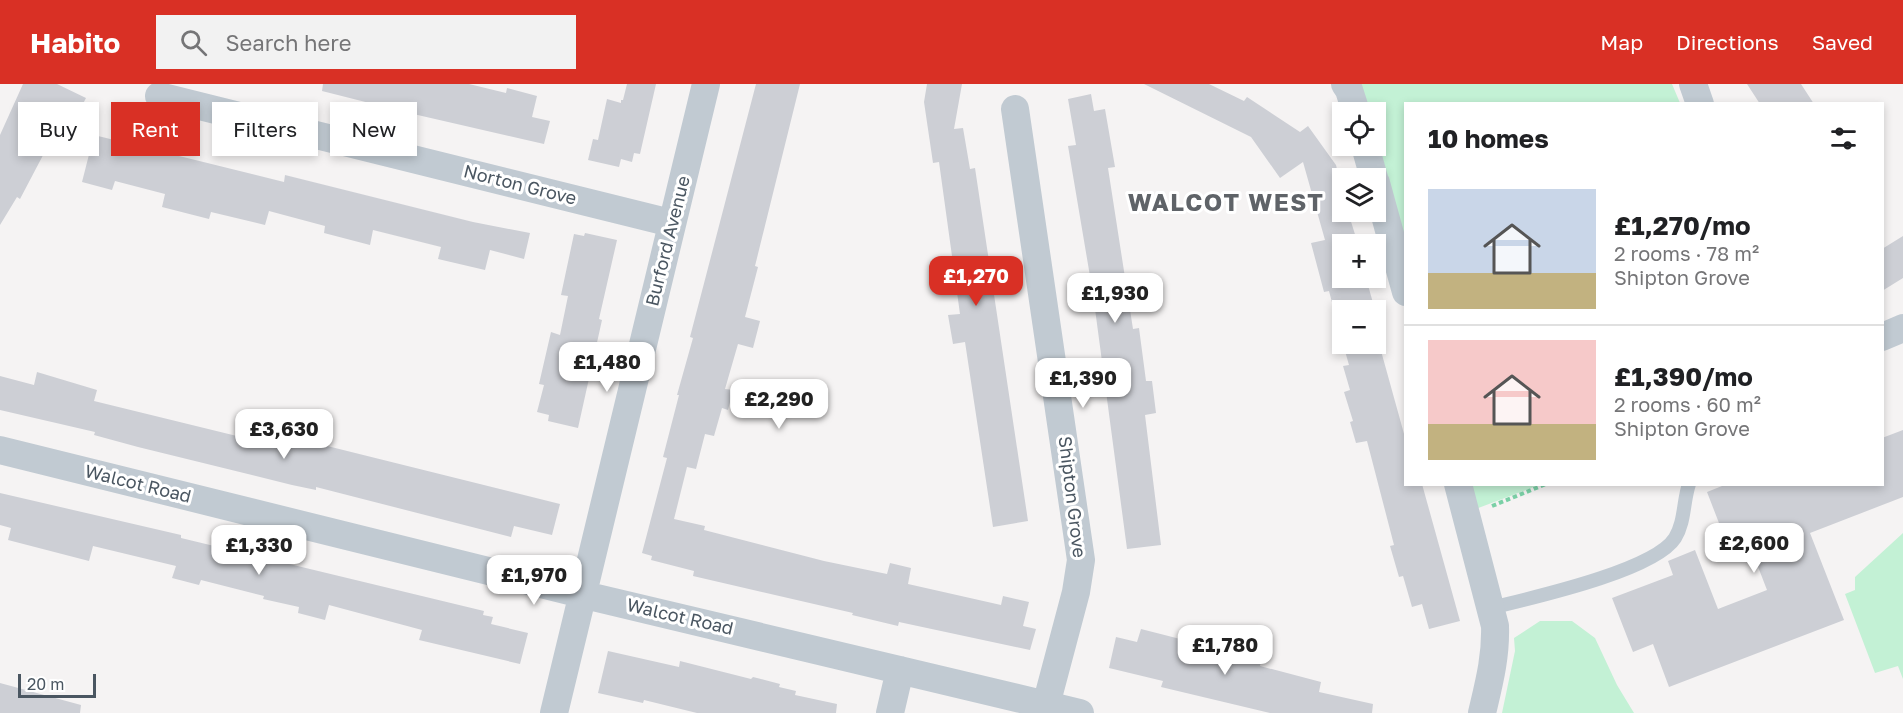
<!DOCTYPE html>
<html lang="en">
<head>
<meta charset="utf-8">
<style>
  :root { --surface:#fff; --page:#f2f2f2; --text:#202124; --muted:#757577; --line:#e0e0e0; --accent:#d93025 }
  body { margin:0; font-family:"Golos Text",sans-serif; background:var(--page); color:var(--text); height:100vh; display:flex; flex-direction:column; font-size:22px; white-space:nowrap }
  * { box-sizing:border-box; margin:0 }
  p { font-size:20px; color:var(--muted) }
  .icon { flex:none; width:33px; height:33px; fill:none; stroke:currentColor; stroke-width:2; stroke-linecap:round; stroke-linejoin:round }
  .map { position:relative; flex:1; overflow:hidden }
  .side { position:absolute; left:1404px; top:18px; width:480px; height:384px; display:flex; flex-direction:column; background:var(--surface); border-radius:0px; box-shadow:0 3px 9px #0003 }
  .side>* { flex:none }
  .banner { position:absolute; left:18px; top:18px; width:570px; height:54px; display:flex; gap:12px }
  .controls { position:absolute; left:1332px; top:18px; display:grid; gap:12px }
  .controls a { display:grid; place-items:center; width:54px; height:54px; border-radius:0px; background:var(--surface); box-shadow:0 3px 9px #0003; font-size:30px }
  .scale { position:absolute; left:18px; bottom:15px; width:78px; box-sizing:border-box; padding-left:6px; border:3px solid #4a5661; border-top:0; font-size:16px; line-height:21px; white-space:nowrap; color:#4a5661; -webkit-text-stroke:4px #fff; paint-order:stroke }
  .price { position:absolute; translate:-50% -51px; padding:0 14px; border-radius:12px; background:#fff; color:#222; font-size:20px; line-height:39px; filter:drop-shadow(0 2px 3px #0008) }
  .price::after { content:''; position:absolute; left:50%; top:36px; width:18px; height:14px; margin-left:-9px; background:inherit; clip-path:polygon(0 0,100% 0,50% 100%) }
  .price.active { background:var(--accent); color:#fff }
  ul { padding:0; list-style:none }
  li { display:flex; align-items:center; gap:18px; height:150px; padding:0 24px }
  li+li { border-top:2px solid var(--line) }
  li span { display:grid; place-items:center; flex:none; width:168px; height:120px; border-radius:0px; color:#555 }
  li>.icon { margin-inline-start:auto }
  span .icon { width:72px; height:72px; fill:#fffc; stroke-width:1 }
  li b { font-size:26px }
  h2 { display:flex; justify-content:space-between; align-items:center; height:72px; padding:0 24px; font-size:26px }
  .chip { padding:0 21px; border-radius:0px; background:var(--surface); box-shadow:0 3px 9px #0003; font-size:21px; line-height:54px }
  .chip.active { background:var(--accent); color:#fff }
  header { display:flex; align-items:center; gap:36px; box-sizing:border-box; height:84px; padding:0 30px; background:var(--accent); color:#fff }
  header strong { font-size:28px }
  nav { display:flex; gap:33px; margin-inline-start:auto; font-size:21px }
  .search { width:420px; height:54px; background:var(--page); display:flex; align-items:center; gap:15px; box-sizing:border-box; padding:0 21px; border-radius:0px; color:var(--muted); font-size:22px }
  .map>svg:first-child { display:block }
  .green { fill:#c3f1d5 }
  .building { fill:#cdcfd5 }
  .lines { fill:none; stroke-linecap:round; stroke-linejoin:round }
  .path { stroke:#7ad0a6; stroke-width:4; stroke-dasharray:4.5 3; stroke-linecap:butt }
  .service { stroke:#c1cad2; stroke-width:14 }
  .minor { stroke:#c1cad2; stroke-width:28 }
  .labels { text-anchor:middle; stroke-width:6; stroke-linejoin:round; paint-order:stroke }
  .street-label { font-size:18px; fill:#4a5661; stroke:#fff }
  .district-label { font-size:24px; font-weight:bold; letter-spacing:1.5px; fill:#5f6368; stroke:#fff }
</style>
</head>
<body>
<header>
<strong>Habito</strong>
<div class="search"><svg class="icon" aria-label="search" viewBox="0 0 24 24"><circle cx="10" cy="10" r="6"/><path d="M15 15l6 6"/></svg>Search here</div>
<nav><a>Map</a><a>Directions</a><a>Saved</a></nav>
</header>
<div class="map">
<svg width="1903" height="629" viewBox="0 0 1903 629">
  <rect width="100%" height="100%" fill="#f5f3f3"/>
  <path class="green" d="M 1354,0 L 1672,0 L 1680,19 L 1406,20 L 1405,179 L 1376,62 L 1376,28 L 1365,28 Z
    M 1466,400 L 1539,401 L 1473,426 Z
    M 1903,449 L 1903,595 L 1898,582 L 1875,589 L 1845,510 L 1855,506 L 1855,493 Z
    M 1540,537 L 1572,537 L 1595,554 L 1617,601 L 1634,629 L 1502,629 L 1515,567 L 1514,554 Z"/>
  <path class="building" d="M 23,0 L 57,0 L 86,14 L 71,43 L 61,37 L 20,115 L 17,113 L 0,141 L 0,51 Z
    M 323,0 L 469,0 L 506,9 L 507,4 L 537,12 L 532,33 L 550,37 L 544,60 L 409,29 L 322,7 Z
    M 627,0 L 656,0 L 640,70 L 634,69 L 632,78 L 621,75 L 619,83 L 588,76 L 593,55 L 598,56 L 607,15 L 621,19 L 621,16 L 623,16 Z
    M 756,0 L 800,0 L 755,182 L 758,183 L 745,233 L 760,237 L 753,264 L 738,260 L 725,305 L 733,306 L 728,326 L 722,324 L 714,352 L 705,350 L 696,385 L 687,383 L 674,435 L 705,442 L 704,446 L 824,477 L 887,490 L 890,479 L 911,484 L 908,500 L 1001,521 L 1003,512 L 1029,518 L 1023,542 L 1036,545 L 1030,566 L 899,538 L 898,542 L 852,531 L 853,529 L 693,492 L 694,487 L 651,476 L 652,472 L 642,469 L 667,374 L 663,373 L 679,311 L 677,311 L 693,254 L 690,253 Z
    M 927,0 L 962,0 L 954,45 L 963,44 L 970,85 L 975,84 L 1028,437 L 993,443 L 965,258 L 953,260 L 948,231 L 960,230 L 939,78 L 933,79 L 924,18 Z
    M 1144,0 L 1209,0 L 1244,17 L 1247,13 L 1300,48 L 1308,42 L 1336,81 L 1342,106 L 1342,128 L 1348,128 L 1358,160 L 1342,160 L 1342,194 L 1366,194 L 1375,226 L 1342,226 L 1342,256 L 1329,207 L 1324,208 L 1311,159 L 1325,156 L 1303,78 L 1280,94 L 1251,53 Z
    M 1747,0 L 1801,0 L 1814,20 L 1760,20 Z
    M 1091,10 L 1094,27 L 1105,25 L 1115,83 L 1108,84 L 1133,245 L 1139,244 L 1146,297 L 1152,297 L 1156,329 L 1145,331 L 1161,461 L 1127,465 L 1093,210 L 1068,62 L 1076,61 L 1068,15 Z
    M 94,51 L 284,98 L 285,91 L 473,138 L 530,149 L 524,175 L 490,166 L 485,186 L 438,175 L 441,163 L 373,146 L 370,161 L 324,149 L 325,142 L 269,127 L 265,141 L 211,128 L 209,135 L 162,123 L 165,110 L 115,97 L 112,106 L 82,98 Z
    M 585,149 L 617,156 L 599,235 L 602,236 L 578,344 L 548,337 L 549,331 L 537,328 L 544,301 L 539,300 L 551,248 L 560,251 L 568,212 L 561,211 L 574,150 L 584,152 Z
    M 1903,152 L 1903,194 L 1882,207 L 1882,165 Z
    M 1376,229 L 1382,255 L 1378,256 L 1406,357 L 1406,400 L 1422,400 L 1460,537 L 1429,545 L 1422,520 L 1412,523 L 1403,492 L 1399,493 L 1390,462 L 1394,461 L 1367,357 L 1356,359 L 1350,338 L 1353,337 L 1344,308 L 1350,306 L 1343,282 L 1349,281 L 1343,260 L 1376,260 Z
    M 37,288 L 97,306 L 94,317 L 249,355 L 251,344 L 299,355 L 560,420 L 552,451 L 514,442 L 511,453 L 316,403 L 316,406 L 292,401 L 138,363 L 94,351 L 95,348 L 0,326 L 0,292 L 34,301 Z
    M 1903,346 L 1903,413 L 1810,449 L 1844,536 L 1669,603 L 1653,560 L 1633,568 L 1612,514 L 1673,491 L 1668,477 L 1695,466 L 1718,525 L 1767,506 L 1748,457 L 1729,465 L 1707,408 L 1727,400 L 1882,400 L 1882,354 Z
    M 0,409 L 181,451 L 181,454 L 210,461 L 484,527 L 483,531 L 493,533 L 491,540 L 528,549 L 520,580 L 419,556 L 422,546 L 329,521 L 325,536 L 298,529 L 299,523 L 263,515 L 264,512 L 201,496 L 199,501 L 172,494 L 176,482 L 93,462 L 89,477 L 8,456 L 11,444 L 0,441 Z
    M 1141,545 L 1188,557 L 1188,554 L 1262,571 L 1260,582 L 1321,598 L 1319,608 L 1373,620 L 1372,629 L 1270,629 L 1161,603 L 1163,597 L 1109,584 L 1116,553 L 1137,558 Z
    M 608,567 L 679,583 L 680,577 L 751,595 L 753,593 L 780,600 L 779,603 L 796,607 L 795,611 L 837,620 L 836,629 L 697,629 L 644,616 L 643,619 L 598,609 Z
    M 0,599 L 81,621 L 80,629 L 0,629 Z"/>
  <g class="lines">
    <path class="path" d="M 1492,422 L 1546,400"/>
    <path class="service" d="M 1491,524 C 1531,514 1654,487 1675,454 C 1685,438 1683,418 1689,400"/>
    <path class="minor" d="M 1345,0 L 1349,6 L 1356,28
      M 1693,0 L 1700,20
      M 159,12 L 671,139
      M 1015,25 L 1081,476 L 1076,508 L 1046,621
      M 1365,62 L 1374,94
      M 1376,99 L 1406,208
      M 1882,253 L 1903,244
      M 0,366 L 597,514 L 1080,629
      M 1458,400 L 1495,542 C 1496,573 1489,599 1482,629
      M 554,629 L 706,0
      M 890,629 L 900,586"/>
  </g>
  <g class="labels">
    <g class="street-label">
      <text transform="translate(520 101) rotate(14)" y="6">Norton Grove</text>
      <text transform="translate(668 157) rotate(-76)" y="6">Burford Avenue</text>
      <text transform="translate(138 400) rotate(14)" y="6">Walcot Road</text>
      <text transform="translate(1072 413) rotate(83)" y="6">Shipton Grove</text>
      <text transform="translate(680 533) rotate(13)" y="6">Walcot Road</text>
    </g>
    <g class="district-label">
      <text x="1226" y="127">WALCOT WEST</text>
    </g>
  </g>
</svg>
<div class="controls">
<a><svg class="icon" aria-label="locate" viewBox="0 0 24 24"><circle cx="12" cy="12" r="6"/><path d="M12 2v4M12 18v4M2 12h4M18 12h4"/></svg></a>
<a><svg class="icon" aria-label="layers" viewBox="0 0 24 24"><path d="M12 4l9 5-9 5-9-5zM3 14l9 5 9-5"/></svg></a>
<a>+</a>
<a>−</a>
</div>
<div class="scale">20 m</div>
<b class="price active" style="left:976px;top:223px">£1,270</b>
<b class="price" style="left:1115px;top:240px">£1,930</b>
<b class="price" style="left:607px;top:309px">£1,480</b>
<b class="price" style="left:1083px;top:325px">£1,390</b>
<b class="price" style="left:779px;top:346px">£2,290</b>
<b class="price" style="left:284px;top:376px">£3,630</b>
<b class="price" style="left:1754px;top:490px">£2,600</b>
<b class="price" style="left:259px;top:492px">£1,330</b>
<b class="price" style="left:534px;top:522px">£1,970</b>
<b class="price" style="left:1225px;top:592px">£1,780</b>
<div class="banner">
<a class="chip">Buy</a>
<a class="chip active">Rent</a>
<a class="chip">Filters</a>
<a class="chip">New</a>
</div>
<section class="side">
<h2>10 homes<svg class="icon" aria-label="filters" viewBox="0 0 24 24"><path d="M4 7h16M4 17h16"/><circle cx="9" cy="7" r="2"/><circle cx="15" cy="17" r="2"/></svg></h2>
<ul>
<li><span style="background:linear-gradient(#c9d6e8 70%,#c2b280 0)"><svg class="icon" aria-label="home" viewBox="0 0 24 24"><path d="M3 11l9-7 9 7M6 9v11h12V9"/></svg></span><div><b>£1,270/mo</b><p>2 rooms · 78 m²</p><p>Shipton Grove</p></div></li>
<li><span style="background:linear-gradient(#f6c9c9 70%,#c2b280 0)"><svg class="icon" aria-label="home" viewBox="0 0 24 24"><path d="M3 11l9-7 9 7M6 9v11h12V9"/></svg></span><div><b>£1,390/mo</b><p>2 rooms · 60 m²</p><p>Shipton Grove</p></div></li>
</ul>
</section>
</div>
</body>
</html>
